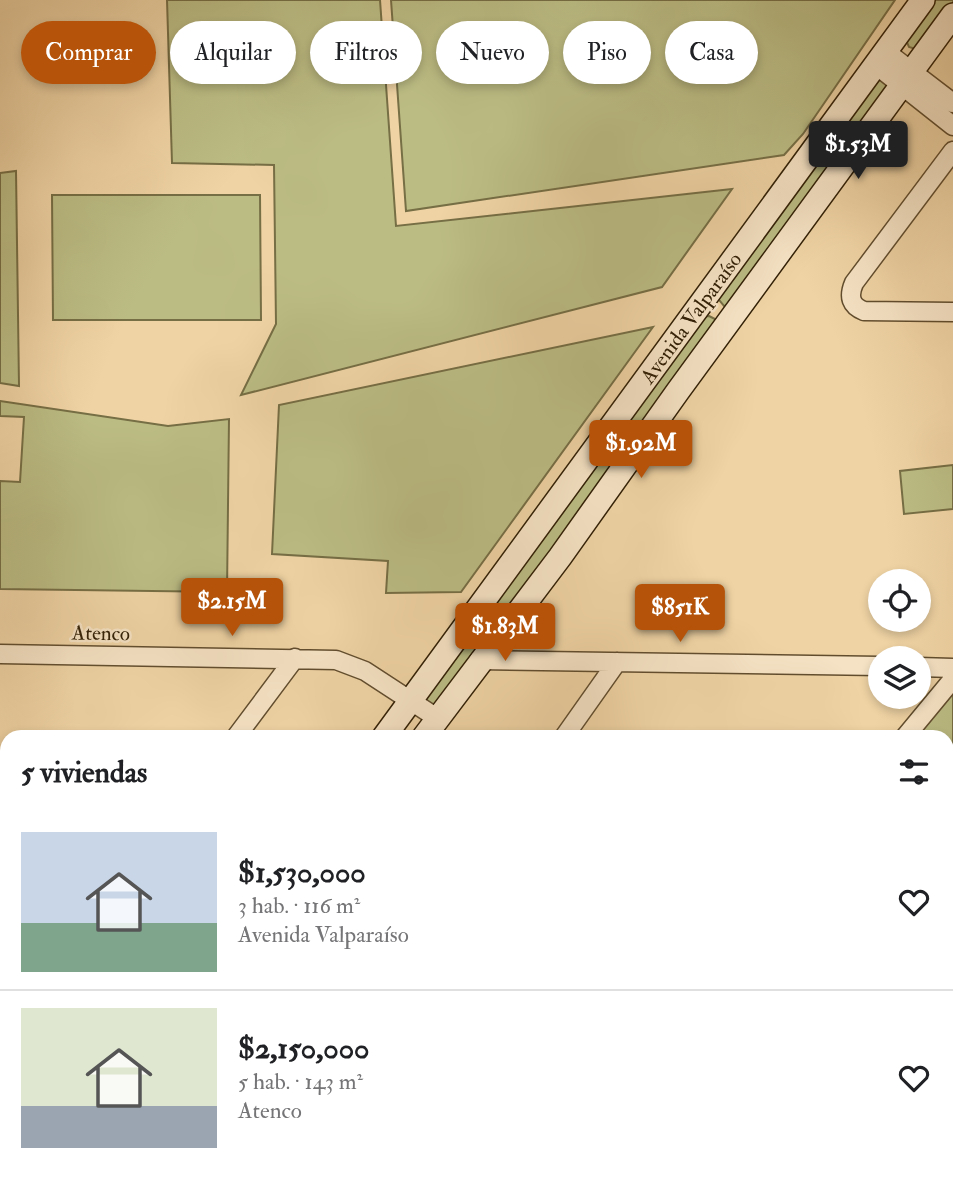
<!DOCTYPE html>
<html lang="es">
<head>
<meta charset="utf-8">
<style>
  :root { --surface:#fff; --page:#f6f6f6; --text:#202124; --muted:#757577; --line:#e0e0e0; --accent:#b45309 }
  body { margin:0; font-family:"IM FELL Double Pica",serif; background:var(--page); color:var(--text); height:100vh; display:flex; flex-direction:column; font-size:26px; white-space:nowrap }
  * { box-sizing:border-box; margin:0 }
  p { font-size:23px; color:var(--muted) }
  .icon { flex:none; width:38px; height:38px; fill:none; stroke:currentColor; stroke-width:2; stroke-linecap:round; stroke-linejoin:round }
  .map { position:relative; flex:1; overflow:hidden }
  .sheet { position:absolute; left:0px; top:730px; width:954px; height:450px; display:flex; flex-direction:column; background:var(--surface); border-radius:21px 21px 0 0; box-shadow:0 4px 10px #0003 }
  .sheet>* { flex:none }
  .guide { position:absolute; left:21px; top:21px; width:912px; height:63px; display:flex; gap:14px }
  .tools { position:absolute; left:868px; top:569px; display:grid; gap:14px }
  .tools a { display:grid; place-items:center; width:63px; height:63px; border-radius:50%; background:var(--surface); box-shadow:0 4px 10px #0003; font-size:35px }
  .price { position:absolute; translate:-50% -60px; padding:0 16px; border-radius:7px; background:var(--accent); color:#fff; font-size:23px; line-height:46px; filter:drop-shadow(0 2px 4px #0008) }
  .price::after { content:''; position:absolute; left:50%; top:42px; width:21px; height:16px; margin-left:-10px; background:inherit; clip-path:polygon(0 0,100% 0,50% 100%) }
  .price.selected { background:#222; color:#fff }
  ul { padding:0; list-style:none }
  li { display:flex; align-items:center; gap:21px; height:175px; padding:0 21px }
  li+li { border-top:2px solid var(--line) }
  li span { display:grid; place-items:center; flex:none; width:196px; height:140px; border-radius:0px; color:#555 }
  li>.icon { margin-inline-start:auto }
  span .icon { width:84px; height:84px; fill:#fffc; stroke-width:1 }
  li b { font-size:30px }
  h2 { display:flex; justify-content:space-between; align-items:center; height:84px; padding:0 21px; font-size:30px }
  .pill { padding:0 24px; border-radius:32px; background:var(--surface); box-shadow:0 4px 10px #0003; font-size:24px; line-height:63px }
  .pill.selected { background:var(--accent); color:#fff }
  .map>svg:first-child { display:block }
  .green { fill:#bbbc84; stroke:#766e45; stroke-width:2 }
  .water { fill:#9db6b1; stroke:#727a6d; stroke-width:2 }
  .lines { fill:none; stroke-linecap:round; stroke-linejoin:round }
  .minor-casing { stroke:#614d2e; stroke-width:21 }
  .secondary-casing { stroke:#322006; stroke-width:26 }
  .minor { stroke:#f5e2c4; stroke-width:18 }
  .secondary { stroke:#f5e2c4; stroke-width:23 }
  .labels { text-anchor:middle; stroke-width:5; stroke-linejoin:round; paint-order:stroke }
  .street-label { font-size:21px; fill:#322006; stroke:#f5e2c4 }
</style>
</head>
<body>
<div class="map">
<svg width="953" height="1179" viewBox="0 0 953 1179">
  <rect width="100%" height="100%" fill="#efd3a4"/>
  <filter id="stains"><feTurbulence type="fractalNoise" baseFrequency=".00286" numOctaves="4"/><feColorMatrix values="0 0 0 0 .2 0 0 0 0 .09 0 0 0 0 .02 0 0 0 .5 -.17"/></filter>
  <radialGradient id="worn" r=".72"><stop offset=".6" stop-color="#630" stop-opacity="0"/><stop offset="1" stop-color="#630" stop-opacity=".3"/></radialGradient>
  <path class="green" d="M 167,0 L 380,0 L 396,226 L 732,189 L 662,287 L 241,395 L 276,324 L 274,165 L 172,163 Z
    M 391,0 L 895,0 L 803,134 L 784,155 L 406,211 Z
    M 934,0 L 953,0 L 953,4 L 919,50 L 909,47 L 905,38 Z
    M 879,73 L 895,79 L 732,305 L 724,306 L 719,300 L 719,291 Z
    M 16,171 L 19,386 L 0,383 L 0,173 Z
    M 52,195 L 260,195 L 261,320 L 53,320 Z
    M 709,316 L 715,319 L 718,326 L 436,705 L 427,704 L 423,701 L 695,318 Z
    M 653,327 L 461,592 L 386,593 L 388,561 L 272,554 L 279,405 Z
    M 0,401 L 168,426 L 229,419 L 227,592 L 0,589 L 0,481 L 20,482 L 24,417 L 0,416 Z
    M 953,465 L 953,509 L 904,514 L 900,471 Z
    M 953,690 L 953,1179 L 730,1179 L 732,1172 L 947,1172 L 947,737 L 917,737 Z"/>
  <path class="water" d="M 953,870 L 953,1040 L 947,1052 L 947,884 Z
    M 815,1173 L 815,1172 L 876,1173 L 873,1179 L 812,1179 Z"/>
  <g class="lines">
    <defs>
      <path id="minor" d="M 885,51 L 953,103
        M 876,65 L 953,126
        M 953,151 L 854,283 C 848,297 851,306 864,311 L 953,312
        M 0,654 L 336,660 L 365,671 L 437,718
        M 479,660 L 880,666
        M 919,667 L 953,668
        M 236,737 L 295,658
        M 564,737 L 617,662
        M 905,737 L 953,679
        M 0,767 L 7,767
        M 0,883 L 7,884
        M 0,969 L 7,971
        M 0,1050 L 7,1040
        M 0,1093 L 7,1094
        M 720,1172 L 721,1179"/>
      <path id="secondary" d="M 384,737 L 923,0
        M 424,737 L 560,557 L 678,391 L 953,15
        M 51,1179 L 55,1172
        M 94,1179 L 99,1172"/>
    </defs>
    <use href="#minor" class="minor-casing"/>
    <use href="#secondary" class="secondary-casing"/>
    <use href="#minor" class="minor"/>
    <use href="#secondary" class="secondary"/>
  </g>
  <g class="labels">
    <g class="street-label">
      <text transform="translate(691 318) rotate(-54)" y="7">Avenida Valparaíso</text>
      <text transform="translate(101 633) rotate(1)" y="7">Atenco</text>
    </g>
  </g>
  <rect width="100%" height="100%" filter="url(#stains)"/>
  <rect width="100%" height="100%" fill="url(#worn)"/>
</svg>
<div class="tools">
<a><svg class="icon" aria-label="locate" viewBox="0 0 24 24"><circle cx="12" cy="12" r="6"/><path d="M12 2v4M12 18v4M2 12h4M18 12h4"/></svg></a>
<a><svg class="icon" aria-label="layers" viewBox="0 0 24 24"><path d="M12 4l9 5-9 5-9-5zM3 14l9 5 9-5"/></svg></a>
</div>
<b class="price selected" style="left:858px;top:181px">$1.53M</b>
<b class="price" style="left:641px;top:480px">$1.92M</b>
<b class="price" style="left:232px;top:638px">$2.15M</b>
<b class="price" style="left:680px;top:644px">$851K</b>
<b class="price" style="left:505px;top:663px">$1.83M</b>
<div class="guide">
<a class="pill selected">Comprar</a>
<a class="pill">Alquilar</a>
<a class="pill">Filtros</a>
<a class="pill">Nuevo</a>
<a class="pill">Piso</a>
<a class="pill">Casa</a>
</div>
<section class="sheet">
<h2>5 viviendas<svg class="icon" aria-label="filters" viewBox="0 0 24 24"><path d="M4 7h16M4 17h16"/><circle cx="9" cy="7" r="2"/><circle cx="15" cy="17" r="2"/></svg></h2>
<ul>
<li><span style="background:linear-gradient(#c9d6e8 65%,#7fa58c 0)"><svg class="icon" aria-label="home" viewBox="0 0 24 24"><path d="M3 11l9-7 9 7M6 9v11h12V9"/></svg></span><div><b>$1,530,000</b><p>3 hab. · 116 m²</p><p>Avenida Valparaíso</p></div><svg class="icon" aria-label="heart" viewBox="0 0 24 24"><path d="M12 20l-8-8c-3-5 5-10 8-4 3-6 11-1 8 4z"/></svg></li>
<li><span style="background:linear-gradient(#dfe7d0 70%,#9aa5b1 0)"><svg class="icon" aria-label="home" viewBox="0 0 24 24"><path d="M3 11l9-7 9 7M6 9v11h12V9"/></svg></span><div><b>$2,150,000</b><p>5 hab. · 143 m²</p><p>Atenco</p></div><svg class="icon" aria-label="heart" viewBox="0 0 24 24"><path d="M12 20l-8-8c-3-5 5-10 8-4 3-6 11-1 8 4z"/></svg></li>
</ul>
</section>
</div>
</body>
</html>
